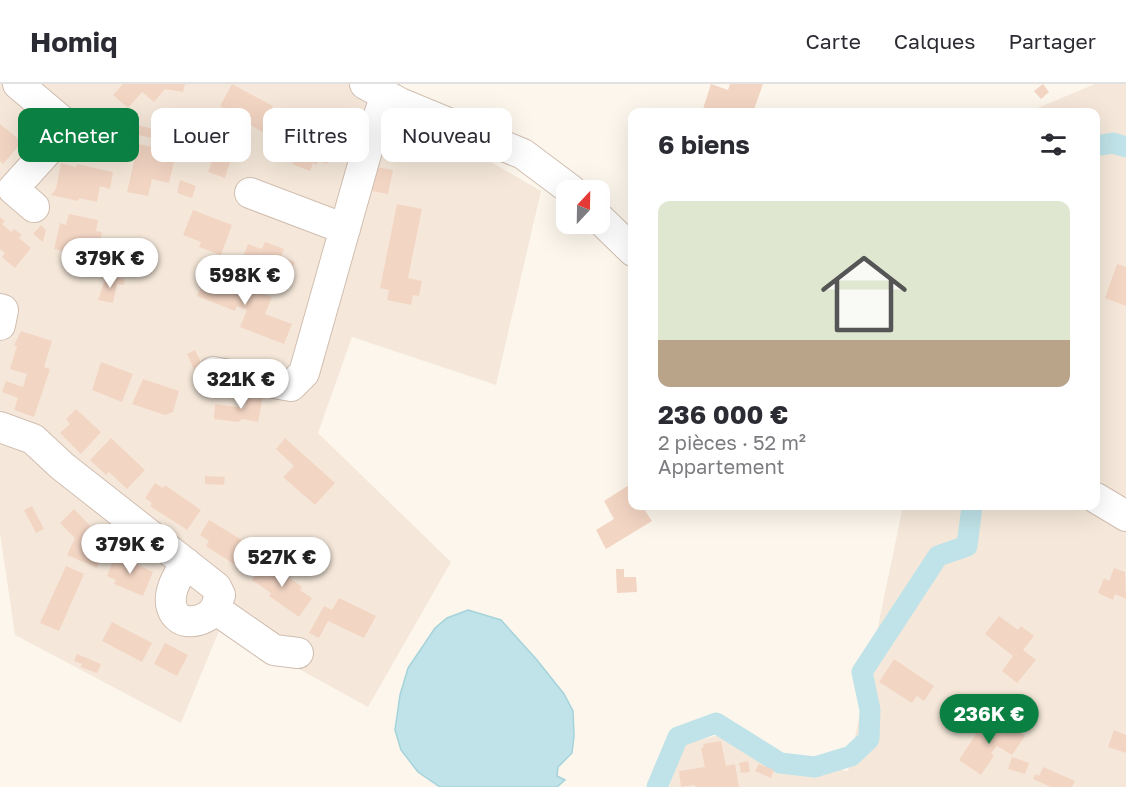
<!DOCTYPE html>
<html lang="fr">
<head>
<meta charset="utf-8">
<style>
  :root { --surface:#fff; --page:#f7f7f7; --text:#2b2b33; --muted:#7c7c81; --line:#e1e1e2; --accent:#0b8043 }
  body { margin:0; font-family:"Golos Text",sans-serif; background:var(--page); color:var(--text); height:100vh; display:flex; flex-direction:column; font-size:22px; white-space:nowrap }
  * { box-sizing:border-box; margin:0 }
  p { font-size:20px; color:var(--muted) }
  .icon { flex:none; width:33px; height:33px; fill:none; stroke:currentColor; stroke-width:2; stroke-linecap:round; stroke-linejoin:round }
  .map { position:relative; flex:1; overflow:hidden }
  .panel { position:absolute; left:628px; top:24px; width:472px; height:402px; display:flex; flex-direction:column; background:var(--surface); border-radius:12px; box-shadow:0 6px 24px #0002 }
  .panel>* { flex:none }
  .hud { position:absolute; left:18px; top:24px; width:520px; height:54px; display:flex; gap:12px }
  .needle { width:39px; rotate:22deg }
  .fabs { position:absolute; left:556px; top:96px; display:grid; gap:12px }
  .fabs a { display:grid; place-items:center; width:54px; height:54px; border-radius:12px; background:var(--surface); box-shadow:0 6px 24px #0002; font-size:30px }
  .price { position:absolute; translate:-50% -51px; padding:0 14px; border-radius:21px; background:#fff; color:#222; font-size:20px; line-height:39px; filter:drop-shadow(0 2px 3px #0008) }
  .price::after { content:''; position:absolute; left:50%; top:36px; width:18px; height:14px; margin-left:-9px; background:inherit; clip-path:polygon(0 0,100% 0,50% 100%) }
  .price.active { background:var(--accent); color:#fff }
  ul { padding:0; list-style:none }
  li { display:grid; align-content:center; gap:12px; height:318px; padding:0 30px }
  li span { display:grid; place-items:center; height:186px; border-radius:12px; color:#555 }
  li>.icon { margin-inline-start:auto }
  span .icon { width:108px; height:108px; fill:#fffc; stroke-width:1 }
  li b { font-size:26px }
  h2 { display:flex; justify-content:space-between; align-items:center; height:72px; padding:0 30px; font-size:26px }
  .pill { padding:0 21px; border-radius:12px; background:var(--surface); box-shadow:0 6px 24px #0002; font-size:21px; line-height:54px }
  .pill.active { background:var(--accent); color:#fff }
  header { display:flex; align-items:center; gap:36px; box-sizing:border-box; height:84px; padding:0 30px; background:var(--surface); border-bottom:2px solid var(--line) }
  header strong { font-size:28px }
  nav { display:flex; gap:33px; margin-inline-start:auto; font-size:21px }
  .map>svg:first-child { display:block }
  .residential { fill:#f5e8da }
  .water { fill:#bfe3e8; stroke:#a5d3da; stroke-width:1.5 }
  .lines { fill:none; stroke-linecap:round; stroke-linejoin:round }
  .canal { stroke:#bfe3e8; stroke-width:21 }
  .building { fill:#f3d5c3 }
  .minor-casing { stroke:#d1beb0; stroke-width:32 }
  .minor { stroke:#fff; stroke-width:30 }
</style>
</head>
<body>
<header>
<strong>Homiq</strong>
<nav><a>Carte</a><a>Calques</a><a>Partager</a></nav>
</header>
<div class="map">
<svg width="1126" height="703" viewBox="0 0 1126 703">
  <rect width="100%" height="100%" fill="#fdf6ec"/>
  <path class="residential" d="M 0,0 L 357,0 L 541,107 L 496,301 L 352,253 L 318,349 L 451,478 L 368,623 L 221,542 L 181,639 L 15,551 L 0,449 Z
    M 1095,0 L 1126,0 L 1126,703 L 669,703 L 683,660 L 724,650 L 780,679 L 848,687 L 903,422 L 1096,422 L 1096,28 L 1028,28 Z"/>
  <path class="water" d="M 468,526 L 501,536 L 537,576 L 564,610 L 573,627 L 574,652 L 572,669 L 558,683 L 557,692 L 565,696 L 557,703 L 440,703 L 418,688 L 401,666 L 395,646 L 400,611 L 408,584 L 435,544 L 447,534 Z"/>
  <g class="lines">
    <path class="canal" d="M 1096,62 L 1113,59 L 1126,63
      M 657,703 L 678,653 L 716,639 L 780,679 L 815,683 L 851,672 L 869,655 L 870,626 L 862,588 L 938,472 L 967,462 L 972,422"/>
  </g>
  <path class="building" d="M 123,0 L 185,0 L 183,8 L 165,5 L 154,18 L 142,8 L 128,24 L 113,11 Z
    M 232,0 L 273,22 L 272,24 L 285,31 L 275,56 L 220,22 Z
    M 711,0 L 728,6 L 730,0 L 763,0 L 753,28 L 727,28 L 718,26 L 717,28 L 713,28 L 703,25 Z
    M 1043,0 L 1049,8 L 1041,15 L 1034,7 Z
    M 0,40 L 22,58 L 3,80 L 0,77 Z
    M 136,41 L 159,46 L 157,55 L 134,50 Z
    M 216,42 L 234,48 L 229,61 L 235,63 L 225,94 L 208,88 L 212,77 L 204,74 Z
    M 292,42 L 335,60 L 327,80 L 318,77 L 317,81 L 313,79 L 310,87 L 292,80 L 295,73 L 291,71 L 292,67 L 283,63 Z
    M 138,60 L 158,64 L 156,74 L 174,78 L 169,99 L 152,95 L 148,112 L 127,108 Z
    M 61,79 L 76,83 L 77,80 L 113,88 L 110,105 L 100,102 L 97,118 L 79,114 L 78,117 L 51,111 L 56,105 Z
    M 377,83 L 393,86 L 388,110 L 372,107 Z
    M 180,96 L 196,102 L 192,114 L 177,109 Z
    M 397,120 L 422,125 L 408,194 L 422,197 L 419,212 L 413,211 L 411,221 L 387,216 L 389,206 L 380,204 Z
    M 193,126 L 232,141 L 221,171 L 199,163 L 201,158 L 183,151 Z
    M 69,130 L 98,136 L 96,147 L 102,148 L 94,184 L 77,181 L 79,171 L 54,165 L 60,139 L 66,141 Z
    M 0,133 L 5,137 L 2,140 L 11,148 L 14,145 L 22,151 L 19,154 L 31,164 L 15,184 L 2,173 L 5,169 L 0,165 Z
    M 41,141 L 46,146 L 43,158 L 33,150 Z
    M 265,158 L 284,165 L 281,172 L 295,178 L 287,199 L 240,181 L 248,160 L 262,165 Z
    M 218,178 L 227,182 L 217,202 L 228,205 L 231,198 L 272,213 L 265,230 L 292,240 L 284,260 L 240,243 L 247,226 L 237,222 L 235,227 L 197,212 L 207,188 L 213,191 Z
    M 1117,180 L 1126,183 L 1126,222 L 1105,214 Z
    M 106,192 L 125,195 L 124,201 L 117,200 L 113,219 L 98,216 Z
    M 21,247 L 52,257 L 44,283 L 50,285 L 34,333 L 14,326 L 18,314 L 2,308 L 6,297 L 23,303 L 27,290 L 10,285 L 17,262 L 14,261 Z
    M 195,266 L 210,297 L 201,301 L 187,270 Z
    M 101,278 L 133,290 L 122,318 L 92,306 Z
    M 143,295 L 179,307 L 173,328 L 165,331 L 132,320 Z
    M 247,309 L 263,312 L 258,338 L 243,335 L 238,338 L 214,335 L 215,320 L 245,324 Z
    M 76,325 L 101,348 L 81,370 L 60,349 L 70,340 L 66,335 Z
    M 111,354 L 145,386 L 127,405 L 109,388 L 106,391 L 90,376 Z
    M 285,354 L 335,399 L 315,421 L 283,393 L 294,382 L 276,365 Z
    M 205,392 L 225,393 L 224,401 L 205,400 Z
    M 155,399 L 163,404 L 165,401 L 201,426 L 187,446 L 150,422 L 152,419 L 145,414 Z
    M 629,401 L 633,407 L 633,422 L 642,422 L 652,437 L 606,465 L 596,446 L 614,435 L 604,417 Z
    M 32,422 L 44,445 L 36,449 L 24,426 Z
    M 74,425 L 97,449 L 92,462 L 103,467 L 97,484 L 67,471 L 75,454 L 60,439 Z
    M 209,436 L 257,465 L 243,486 L 206,462 L 209,457 L 200,451 Z
    M 116,470 L 153,488 L 143,512 L 114,500 L 116,496 L 107,492 Z
    M 267,474 L 280,483 L 278,486 L 302,503 L 300,506 L 312,514 L 299,533 L 269,512 L 271,509 L 252,496 Z
    M 66,482 L 84,490 L 59,547 L 40,539 Z
    M 1114,484 L 1125,488 L 1126,515 L 1115,510 L 1113,516 L 1098,509 L 1104,494 L 1109,497 Z
    M 616,485 L 624,485 L 624,493 L 636,493 L 637,508 L 617,509 Z
    M 339,514 L 376,532 L 364,554 L 328,537 L 319,554 L 309,549 L 324,522 L 332,526 Z
    M 999,532 L 1018,546 L 1021,542 L 1034,552 L 1023,566 L 1036,576 L 1017,599 L 1002,587 L 1013,572 L 985,550 Z
    M 112,538 L 152,559 L 142,578 L 102,557 Z
    M 165,559 L 188,571 L 177,592 L 154,580 Z
    M 77,570 L 101,580 L 97,589 L 81,583 L 82,580 L 74,577 Z
    M 894,575 L 934,602 L 924,617 L 917,612 L 912,619 L 879,598 Z
    M 961,609 L 979,621 L 973,630 L 955,618 Z
    M 982,635 L 989,640 L 991,636 L 996,639 L 993,643 L 1003,650 L 1009,641 L 1025,652 L 1012,671 L 997,662 L 991,669 L 994,672 L 981,691 L 959,676 L 978,647 L 975,645 Z
    M 1114,646 L 1126,651 L 1126,669 L 1108,663 Z
    M 721,657 L 726,682 L 735,680 L 739,703 L 695,703 L 695,701 L 681,703 L 679,687 L 705,683 L 701,664 L 704,663 L 703,660 Z
    M 1012,673 L 1029,679 L 1025,690 L 1008,685 Z
    M 748,677 L 750,688 L 741,689 L 739,679 Z
    M 759,680 L 774,686 L 771,694 L 755,687 Z
    M 1043,683 L 1075,697 L 1072,703 L 1051,703 L 1033,695 L 1035,690 L 1039,692 Z"/>
  <g class="lines">
    <defs>
      <path id="minor" d="M 18,0 L 69,43
        M 365,0 L 400,19 L 523,70 L 571,106
        M 250,109 L 345,145
        M 34,123 L 13,105 L 69,43 L 94,42
        M 600,135 L 633,167
        M 0,225 L 3,226 L 0,241
        M 213,288 L 291,302 L 304,289 L 368,63 L 386,11
        M 0,343 L 33,355 L 62,382 L 216,503 L 220,511 C 218,516 217,521 215,525 C 205,539 178,544 172,524 C 167,509 178,491 186,479
        M 1096,414 L 1126,432
        M 215,525 L 274,566 L 298,569"/>
    </defs>
    <use href="#minor" class="minor-casing"/>
    <use href="#minor" class="minor"/>
  </g>
</svg>
<div class="fabs">
<a><svg class="needle" viewBox="-14 -14 28 28"><path d="M0-13l5 13h-10z" fill="#e53935"/><path d="M0 13l5-13h-10z" fill="#7c7c81"/></svg></a>
</div>
<b class="price" style="left:110px;top:205px">379K €</b>
<b class="price" style="left:245px;top:222px">598K €</b>
<b class="price" style="left:241px;top:326px">321K €</b>
<b class="price" style="left:130px;top:491px">379K €</b>
<b class="price" style="left:282px;top:504px">527K €</b>
<b class="price active" style="left:989px;top:661px">236K €</b>
<div class="hud">
<a class="pill active">Acheter</a>
<a class="pill">Louer</a>
<a class="pill">Filtres</a>
<a class="pill">Nouveau</a>
</div>
<section class="panel">
<h2>6 biens<svg class="icon" aria-label="filters" viewBox="0 0 24 24"><path d="M4 7h16M4 17h16"/><circle cx="9" cy="7" r="2"/><circle cx="15" cy="17" r="2"/></svg></h2>
<ul>
<li><span style="background:linear-gradient(#dfe7d0 75%,#b9a48a 0)"><svg class="icon" aria-label="home" viewBox="0 0 24 24"><path d="M3 11l9-7 9 7M6 9v11h12V9"/></svg></span><div><b>236 000 €</b><p>2 pièces · 52 m²</p><p>Appartement</p></div></li>
</ul>
</section>
</div>
</body>
</html>
